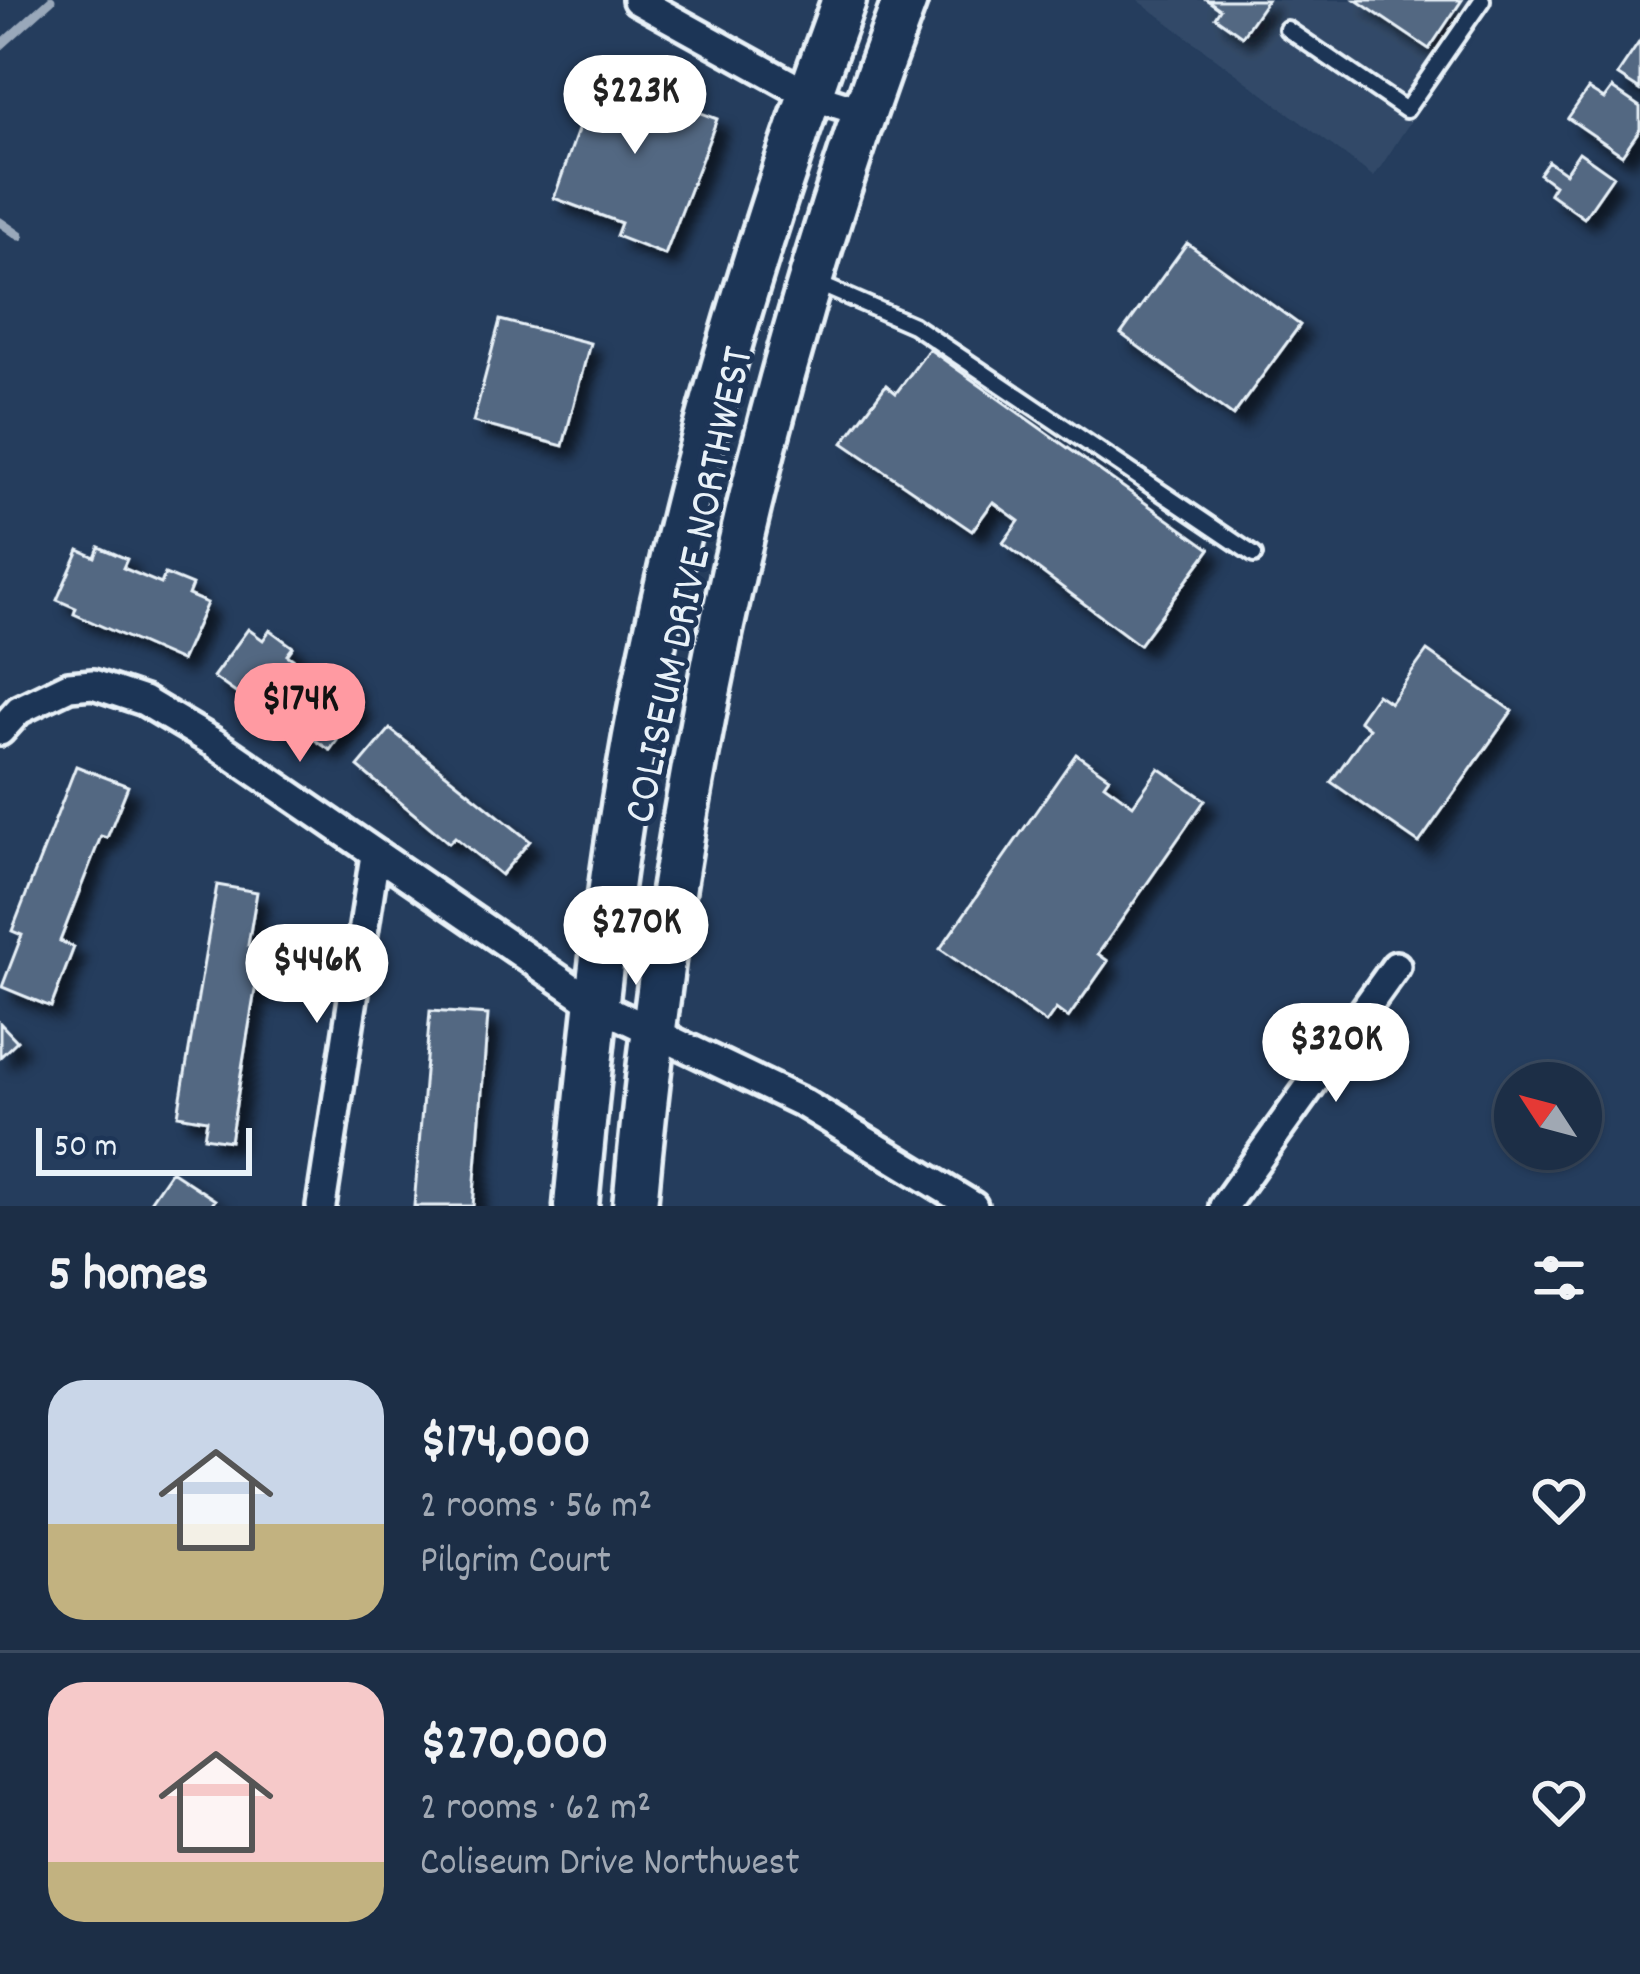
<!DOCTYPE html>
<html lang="en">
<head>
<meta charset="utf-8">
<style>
  :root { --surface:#1c2e46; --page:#25364d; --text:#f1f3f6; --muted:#a0a8b3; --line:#3a4a5f; --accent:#ff9aa2 }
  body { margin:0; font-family:Dekko,sans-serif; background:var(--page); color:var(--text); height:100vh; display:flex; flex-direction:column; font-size:45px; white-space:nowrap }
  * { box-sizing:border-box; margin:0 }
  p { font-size:39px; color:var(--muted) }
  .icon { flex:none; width:66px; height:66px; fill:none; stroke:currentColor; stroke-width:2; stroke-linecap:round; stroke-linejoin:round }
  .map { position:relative; height:1206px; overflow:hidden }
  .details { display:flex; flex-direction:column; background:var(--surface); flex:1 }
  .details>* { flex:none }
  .needle { width:78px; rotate:306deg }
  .buttons { position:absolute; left:1494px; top:1062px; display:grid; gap:24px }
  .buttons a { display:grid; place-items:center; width:108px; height:108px; border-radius:50%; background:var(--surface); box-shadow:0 3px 9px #0004,0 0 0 3px var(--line); font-size:60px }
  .scale { position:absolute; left:36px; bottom:30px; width:216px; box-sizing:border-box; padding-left:12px; border:6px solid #e8f1f8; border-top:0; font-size:33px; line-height:42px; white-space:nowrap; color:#e8f1f8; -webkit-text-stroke:9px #1d3557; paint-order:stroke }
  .price { position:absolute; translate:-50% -102px; padding:0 27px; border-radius:42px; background:#fff; color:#222; font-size:39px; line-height:78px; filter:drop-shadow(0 3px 6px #0008) }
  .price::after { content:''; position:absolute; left:50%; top:72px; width:36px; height:27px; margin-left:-18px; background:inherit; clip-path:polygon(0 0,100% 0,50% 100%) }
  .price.selected { background:var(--accent); color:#111 }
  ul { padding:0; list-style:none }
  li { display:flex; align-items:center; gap:36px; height:300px; padding:0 48px }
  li+li { border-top:3px solid var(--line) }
  li span { display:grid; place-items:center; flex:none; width:336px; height:240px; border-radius:36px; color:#555 }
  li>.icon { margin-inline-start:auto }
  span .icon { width:144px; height:144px; fill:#fffc; stroke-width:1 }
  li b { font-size:51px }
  h2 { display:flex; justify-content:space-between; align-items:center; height:144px; padding:0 48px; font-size:51px }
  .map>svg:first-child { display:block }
  .built { fill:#334a68 }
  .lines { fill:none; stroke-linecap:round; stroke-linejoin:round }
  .stream { stroke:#99a8ba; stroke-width:9 }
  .building { fill:#536782; stroke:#e8f1f8; stroke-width:3; filter:url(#shadow) }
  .service-casing { stroke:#e8f1f8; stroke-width:22 }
  .minor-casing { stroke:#e8f1f8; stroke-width:36 }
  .primary-casing { stroke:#e8f1f8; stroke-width:51 }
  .service { stroke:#1d3557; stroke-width:14 }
  .minor { stroke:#1d3557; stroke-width:27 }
  .primary { stroke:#1d3557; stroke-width:42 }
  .labels { text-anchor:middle; stroke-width:10; stroke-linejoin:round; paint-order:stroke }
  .street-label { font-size:45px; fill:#e8f1f8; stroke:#1d3557 }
</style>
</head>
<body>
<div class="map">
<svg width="1640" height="1206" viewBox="0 0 1640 1206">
  <defs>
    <filter id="shadow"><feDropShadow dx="11" dy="11" stdDeviation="6" flood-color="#0009"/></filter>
  </defs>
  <rect width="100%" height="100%" fill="#253d5d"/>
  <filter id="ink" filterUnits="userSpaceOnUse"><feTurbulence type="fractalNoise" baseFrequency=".00833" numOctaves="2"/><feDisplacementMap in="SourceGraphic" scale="24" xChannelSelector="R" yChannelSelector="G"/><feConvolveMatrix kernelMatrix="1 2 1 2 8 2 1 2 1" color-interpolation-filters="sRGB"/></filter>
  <g filter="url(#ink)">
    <path class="built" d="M 1138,0 L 1490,0 L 1374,177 Z"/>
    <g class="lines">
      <path class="stream" d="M 0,46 L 51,0
        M 0,222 L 20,236"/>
    </g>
    <path class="building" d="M 1207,0 L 1267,0 L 1242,36 L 1215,17 L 1220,9 Z
      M 1356,0 L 1462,0 L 1429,49 Z
      M 1640,41 L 1640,90 L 1617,75 Z
      M 604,56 L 654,81 L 650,94 L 717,119 L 665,255 L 616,236 L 621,223 L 554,198 Z
      M 1612,88 L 1640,107 L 1640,129 L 1622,155 L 1568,118 L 1588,89 L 1604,99 Z
      M 1579,152 L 1613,176 L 1584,218 L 1549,193 L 1554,185 L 1539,174 L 1548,161 L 1565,173 Z
      M 1187,243 L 1300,325 L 1233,416 L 1121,334 Z
      M 500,320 L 590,343 L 563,446 L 473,422 Z
      M 929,349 L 1210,549 L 1139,645 L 1003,543 L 1019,521 L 993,502 L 972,531 L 843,443 L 886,385 L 896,393 Z
      M 99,547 L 127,559 L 123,568 L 161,584 L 165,574 L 192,585 L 188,595 L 207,603 L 181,661 L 74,614 L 76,608 L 57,600 L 79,550 L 95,557 Z
      M 248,629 L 263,640 L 270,630 L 293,647 L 287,655 L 321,679 L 328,671 L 352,688 L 345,696 L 361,707 L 330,750 L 312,738 L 308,744 L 213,677 Z
      M 1427,651 L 1512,711 L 1419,843 L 1331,782 L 1369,728 L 1359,720 L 1377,694 L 1390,703 Z
      M 390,729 L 530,841 L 501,875 L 455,837 L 449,843 L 358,767 Z
      M 1076,754 L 1109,777 L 1104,784 L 1133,805 L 1159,768 L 1205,800 L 1098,954 L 1108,961 L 1068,1018 L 1056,1009 L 1046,1023 L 940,949 Z
      M 76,766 L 128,786 L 107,838 L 101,836 L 60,941 L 74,947 L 51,1007 L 2,987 L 22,935 L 12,931 Z
      M 217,885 L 257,892 L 248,945 L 262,948 L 230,1141 L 204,1137 L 207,1120 L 178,1115 Z
      M 430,1011 L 488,1015 L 473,1206 L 414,1206 Z
      M 0,1023 L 17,1041 L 0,1057 Z
      M 171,1171 L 215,1200 L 211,1206 L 147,1206 Z"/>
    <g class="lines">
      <defs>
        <path id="service" d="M 1287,29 L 1406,110 L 1482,0
          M 814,282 L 913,325 L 1254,555"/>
        <path id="minor" d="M 637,0 L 809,95 L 863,112
          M 0,731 L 19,710 L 69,686 L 93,684 L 144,701 L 213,742 L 595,1004 L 803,1103 L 973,1206
          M 321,1206 L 375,855
          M 1224,1206 L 1396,966"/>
        <path id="primary" d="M 576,1206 C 592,1037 609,867 642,700 C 689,461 760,229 844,0
          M 635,1206 C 672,792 758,389 905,0"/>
      </defs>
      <use href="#service" class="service-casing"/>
      <use href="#minor" class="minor-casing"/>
      <use href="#primary" class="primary-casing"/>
      <use href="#service" class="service"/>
      <use href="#minor" class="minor"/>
      <use href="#primary" class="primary"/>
    </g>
  </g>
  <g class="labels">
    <g class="street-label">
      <text transform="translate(685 584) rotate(-78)" y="16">COLISEUM DRIVE NORTHWEST</text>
    </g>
  </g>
</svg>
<div class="buttons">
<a><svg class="needle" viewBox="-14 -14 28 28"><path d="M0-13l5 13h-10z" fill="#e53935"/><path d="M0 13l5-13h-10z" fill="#a0a8b3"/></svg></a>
</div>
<div class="scale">50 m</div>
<b class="price" style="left:635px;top:157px">$223K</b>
<b class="price selected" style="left:300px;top:765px">$174K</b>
<b class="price" style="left:636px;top:988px">$270K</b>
<b class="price" style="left:317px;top:1026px">$446K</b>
<b class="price" style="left:1336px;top:1105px">$320K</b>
</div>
<section class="details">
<h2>5 homes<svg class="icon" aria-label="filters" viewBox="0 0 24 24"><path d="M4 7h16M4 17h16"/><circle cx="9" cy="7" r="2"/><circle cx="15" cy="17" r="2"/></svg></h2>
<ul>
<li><span style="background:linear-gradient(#c9d6e8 60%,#c2b280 0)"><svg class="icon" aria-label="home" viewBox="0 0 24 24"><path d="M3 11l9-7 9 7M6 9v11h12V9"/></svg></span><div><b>$174,000</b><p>2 rooms · 56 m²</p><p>Pilgrim Court</p></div><svg class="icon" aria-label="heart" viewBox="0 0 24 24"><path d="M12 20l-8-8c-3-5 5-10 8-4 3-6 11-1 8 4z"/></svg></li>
<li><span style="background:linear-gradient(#f6c9c9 75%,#c2b280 0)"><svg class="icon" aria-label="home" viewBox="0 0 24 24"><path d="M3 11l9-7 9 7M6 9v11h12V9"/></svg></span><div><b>$270,000</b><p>2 rooms · 62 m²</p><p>Coliseum Drive Northwest</p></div><svg class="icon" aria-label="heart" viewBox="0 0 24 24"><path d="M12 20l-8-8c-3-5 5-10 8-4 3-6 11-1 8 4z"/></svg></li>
</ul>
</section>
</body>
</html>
